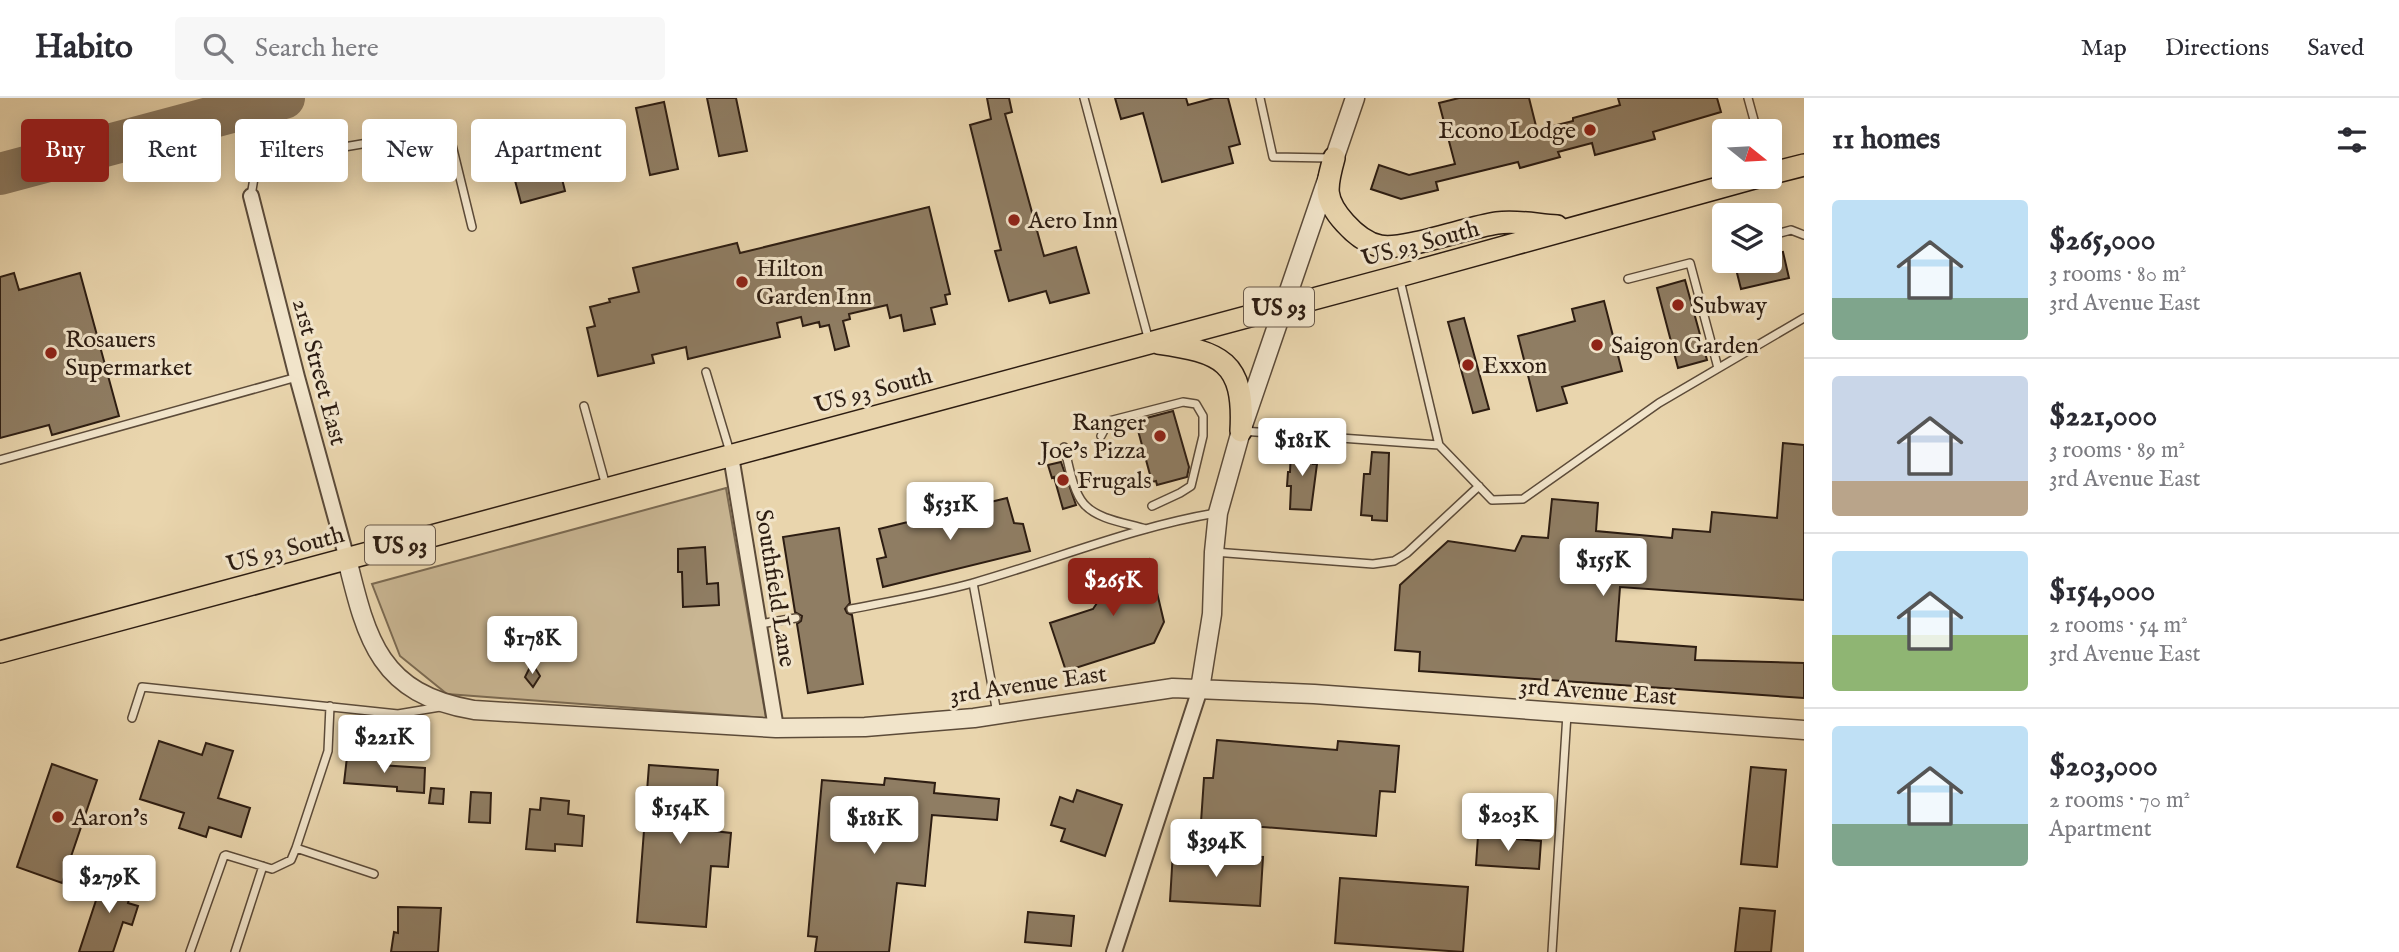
<!DOCTYPE html>
<html lang="en">
<head>
<meta charset="utf-8">
<style>
  :root { --surface:#fff; --page:#f7f7f7; --text:#2b2b33; --muted:#7c7c81; --line:#e1e1e2; --accent:#8f2418 }
  body { margin:0; font-family:"IM FELL English",serif; background:var(--page); color:var(--text); height:100vh; display:flex; flex-direction:column; font-size:26px; white-space:nowrap }
  * { box-sizing:border-box; margin:0 }
  p { font-size:23px; color:var(--muted) }
  .icon { flex:none; width:38px; height:38px; fill:none; stroke:currentColor; stroke-width:2; stroke-linecap:round; stroke-linejoin:round }
  .map { position:relative; flex:1; overflow:hidden }
  .drawer { display:flex; flex-direction:column; background:var(--surface); width:595px }
  .drawer>* { flex:none }
  .banner { position:absolute; left:21px; top:21px; width:665px; height:63px; display:flex; gap:14px }
  .needle { width:46px; rotate:108deg }
  .controls { position:absolute; left:1712px; top:21px; display:grid; gap:14px }
  .controls a { display:grid; place-items:center; width:70px; height:70px; border-radius:7px; background:var(--surface); box-shadow:0 4px 18px #0003; font-size:35px }
  .price { position:absolute; translate:-50% -60px; padding:0 16px; border-radius:7px; background:#fff; color:#222; font-size:23px; line-height:46px; filter:drop-shadow(0 2px 4px #0008) }
  .price::after { content:''; position:absolute; left:50%; top:42px; width:21px; height:16px; margin-left:-10px; background:inherit; clip-path:polygon(0 0,100% 0,50% 100%) }
  .price.on { background:var(--accent); color:#fff }
  ul { padding:0; list-style:none }
  li { display:flex; align-items:center; gap:21px; height:175px; padding:0 28px }
  li+li { border-top:2px solid var(--line) }
  li span { display:grid; place-items:center; flex:none; width:196px; height:140px; border-radius:7px; color:#555 }
  li>.icon { margin-inline-start:auto }
  span .icon { width:84px; height:84px; fill:#fffc; stroke-width:1 }
  li b { font-size:30px }
  h2 { display:flex; justify-content:space-between; align-items:center; height:84px; padding:0 28px; font-size:30px }
  .pill { padding:0 24px; border-radius:7px; background:var(--surface); box-shadow:0 4px 18px #0003; font-size:24px; line-height:63px }
  .pill.on { background:var(--accent); color:#fff }
  header { display:flex; align-items:center; gap:42px; box-sizing:border-box; height:98px; padding:0 35px; background:var(--surface); border-bottom:2px solid var(--line) }
  header strong { font-size:33px }
  nav { display:flex; gap:38px; margin-inline-start:auto; font-size:24px }
  .search { width:490px; height:63px; background:var(--page); display:flex; align-items:center; gap:18px; box-sizing:border-box; padding:0 24px; border-radius:7px; color:var(--muted); font-size:26px }
  main { display:flex; flex:1; min-height:0 }
  .map>svg:first-child { display:block }
  .green { fill:#c9b693; stroke:#7b6a52; stroke-width:2 }
  .lines { fill:none; stroke-linecap:round; stroke-linejoin:round }
  .taxiway { stroke:#8b7960; stroke-width:42 }
  .building { fill:#8f7d63; stroke:#2d1d12; stroke-width:2 }
  .service-casing { stroke:#5c4b39; stroke-width:10 }
  .minor-casing { stroke:#5c4b39; stroke-width:18 }
  .tertiary-casing { stroke:#5c4b39; stroke-width:21 }
  .primary-casing { stroke:#2d1d12; stroke-width:24 }
  .service { stroke:#f1e4ca; stroke-width:7 }
  .minor { stroke:#f1e4ca; stroke-width:14 }
  .tertiary { stroke:#f1e4ca; stroke-width:18 }
  .primary { stroke:#e9d5ad; stroke-width:21 }
  .poi-dot { fill:#8f2418; stroke:#f1e4ca; stroke-width:2.5 }
  .labels { text-anchor:middle; stroke-width:6; stroke-linejoin:round; paint-order:stroke }
  .shield { fill:#f1e4ca; stroke:#685949; stroke-width:2 }
  .shield-label { font-size:23px; font-weight:bold; fill:#2d1d12 }
  .poi-label { font-size:24px; fill:#2d1d12; stroke:#f1e4ca; text-anchor:start }
  .street-label { font-size:24px; fill:#2d1d12; stroke:#f1e4ca }
</style>
</head>
<body>
<header>
<strong>Habito</strong>
<div class="search"><svg class="icon" aria-label="search" viewBox="0 0 24 24"><circle cx="10" cy="10" r="6"/><path d="M15 15l6 6"/></svg>Search here</div>
<nav><a>Map</a><a>Directions</a><a>Saved</a></nav>
</header>
<main>
<div class="map">
<svg width="1804" height="854" viewBox="0 0 1804 854">
  <rect width="100%" height="100%" fill="#e9d5ad"/>
  <filter id="stains"><feTurbulence type="fractalNoise" baseFrequency=".00286" numOctaves="4"/><feColorMatrix values="0 0 0 0 .2 0 0 0 0 .09 0 0 0 0 .02 0 0 0 .5 -.17"/></filter>
  <radialGradient id="worn" r=".72"><stop offset=".6" stop-color="#630" stop-opacity="0"/><stop offset="1" stop-color="#630" stop-opacity=".3"/></radialGradient>
  <path class="green" d="M 726,390 L 766,620 L 447,596 L 400,558 L 372,486 Z"/>
  <g class="lines">
    <path class="taxiway" d="M 0,76 L 284,0"/>
  </g>
  <path class="building" d="M 707,0 L 736,0 L 747,53 L 719,58 Z
    M 987,0 L 1009,0 L 1012,14 L 1005,16 L 1044,158 L 1076,149 L 1089,195 L 1050,205 L 1046,193 L 1009,203 L 995,153 L 1001,152 L 970,27 L 991,21 Z
    M 1115,0 L 1186,0 L 1188,7 L 1214,0 L 1228,0 L 1240,46 L 1229,49 L 1233,65 L 1162,84 L 1143,15 L 1121,21 Z
    M 1459,0 L 1529,0 L 1537,32 L 1573,23 L 1573,20 L 1620,7 L 1618,0 L 1717,0 L 1721,14 L 1653,34 L 1655,41 L 1595,57 L 1592,45 L 1558,54 L 1560,59 L 1520,70 L 1518,64 L 1436,84 L 1438,92 L 1401,101 L 1371,91 L 1379,67 L 1409,77 L 1455,66 L 1439,5 Z
    M 664,4 L 678,71 L 650,77 L 636,10 Z
    M 554,48 L 565,93 L 521,105 L 509,60 Z
    M 929,109 L 950,196 L 945,197 L 947,206 L 931,210 L 935,226 L 904,233 L 901,217 L 890,220 L 887,207 L 849,216 L 850,221 L 843,223 L 849,248 L 835,252 L 829,227 L 820,229 L 819,224 L 803,228 L 801,219 L 777,225 L 780,239 L 688,261 L 686,249 L 652,257 L 654,265 L 598,278 L 587,230 L 595,228 L 590,209 L 610,204 L 609,201 L 639,194 L 633,170 L 737,145 L 740,155 Z
    M 1783,154 L 1789,180 L 1741,191 L 1734,163 L 1769,163 L 1769,157 Z
    M 14,175 L 19,192 L 80,175 L 119,318 L 52,337 L 49,327 L 0,340 L 0,179 Z
    M 1685,182 L 1707,262 L 1678,270 L 1657,190 Z
    M 1604,203 L 1622,273 L 1562,289 L 1567,305 L 1537,313 L 1518,238 L 1575,223 L 1572,211 Z
    M 1464,220 L 1489,311 L 1473,315 L 1448,224 Z
    M 1173,313 L 1189,369 L 1187,379 L 1157,387 L 1156,383 L 1152,384 L 1136,325 L 1140,324 L 1139,322 Z
    M 1783,345 L 1804,347 L 1804,502 L 1620,489 L 1616,543 L 1696,549 L 1695,562 L 1804,565 L 1804,600 L 1419,573 L 1420,554 L 1395,552 L 1400,487 L 1448,443 L 1515,453 L 1522,438 L 1548,440 L 1552,401 L 1598,405 L 1596,433 L 1672,440 L 1673,431 L 1710,434 L 1712,414 L 1777,420 Z
    M 1295,349 L 1312,350 L 1312,354 L 1314,354 L 1313,366 L 1317,366 L 1311,412 L 1290,411 L 1291,388 L 1287,388 L 1288,374 L 1290,374 L 1291,352 L 1295,352 Z
    M 1372,354 L 1389,355 L 1387,423 L 1372,422 L 1372,418 L 1361,417 L 1364,376 L 1370,376 Z
    M 1061,364 L 1076,407 L 1063,411 L 1054,379 L 1052,380 L 1048,367 Z
    M 1007,400 L 1014,425 L 1023,426 L 1030,453 L 883,489 L 877,461 L 886,459 L 879,431 Z
    M 839,430 L 850,505 L 845,511 L 847,515 L 852,517 L 863,586 L 808,595 L 797,526 L 801,523 L 802,518 L 795,514 L 783,439 Z
    M 705,449 L 707,486 L 718,485 L 719,507 L 683,509 L 682,474 L 678,474 L 678,451 Z
    M 1149,461 L 1164,524 L 1154,545 L 1066,573 L 1050,525 L 1093,511 L 1105,493 L 1101,472 Z
    M 532,565 L 540,578 L 533,589 L 525,579 Z
    M 1217,642 L 1337,652 L 1338,643 L 1399,648 L 1395,694 L 1380,693 L 1376,738 L 1201,724 L 1204,680 L 1213,680 Z
    M 159,643 L 202,657 L 206,645 L 233,653 L 218,700 L 250,710 L 241,739 L 209,729 L 206,739 L 179,730 L 184,715 L 140,701 Z
    M 347,659 L 380,661 L 380,667 L 425,670 L 424,695 L 397,693 L 397,689 L 344,685 Z
    M 52,666 L 97,682 L 62,785 L 17,769 Z
    M 649,667 L 718,672 L 714,733 L 731,735 L 728,769 L 711,768 L 706,829 L 637,824 Z
    M 1751,669 L 1786,672 L 1777,769 L 1741,766 Z
    M 885,680 L 935,685 L 934,695 L 999,701 L 997,722 L 932,717 L 925,788 L 897,785 L 889,854 L 815,854 L 817,839 L 808,838 L 822,682 L 884,687 Z
    M 431,690 L 444,691 L 443,706 L 429,705 Z
    M 1077,692 L 1122,707 L 1105,758 L 1061,743 L 1065,731 L 1051,727 L 1060,699 L 1073,704 Z
    M 471,694 L 491,695 L 490,725 L 469,724 Z
    M 541,700 L 569,703 L 568,716 L 584,718 L 582,748 L 555,746 L 555,753 L 526,751 L 530,711 L 540,712 Z
    M 1478,738 L 1541,743 L 1539,771 L 1476,767 Z
    M 1173,753 L 1263,759 L 1260,808 L 1170,803 Z
    M 105,775 L 134,784 L 128,805 L 138,808 L 132,827 L 123,824 L 113,854 L 79,854 Z
    M 1340,780 L 1468,789 L 1463,854 L 1335,845 Z
    M 398,809 L 441,810 L 438,854 L 391,854 L 394,834 L 398,835 Z
    M 1740,810 L 1775,813 L 1771,854 L 1735,854 Z
    M 1028,814 L 1074,818 L 1071,848 L 1025,844 Z"/>
  <g class="lines">
    <defs>
      <path id="service" d="M 1084,0 L 1149,243
        M 1260,0 L 1273,59 L 1330,60
        M 1748,0 L 1757,33
        M 251,98 L 254,80 L 271,64 L 303,56 L 432,34 L 446,39 L 452,47 L 472,129
        M 1769,138 L 1791,132 L 1804,137
        M 1717,151 L 1724,149
        M 1628,181 L 1690,165 L 1718,270
        M 1400,182 L 1439,347 L 1492,402 L 1523,401 L 1659,305 L 1804,220
        M 706,274 L 730,354
        M 584,308 L 606,388
        M 1242,333 L 1439,347
        M 1101,338 L 1109,323 L 1183,304 L 1196,306 L 1203,318 L 1203,338 L 1191,388 L 1180,395 L 1152,408
        M 1064,349 C 1069,366 1072,392 1084,406 C 1098,422 1127,425 1146,431
        M 0,362 L 297,279
        M 1214,454 L 1373,466 L 1394,463 L 1407,455 L 1479,388
        M 973,485 L 997,615
        M 851,511 C 892,503 933,496 973,485 C 1054,462 1133,429 1216,415
        M 760,526 L 796,520
        M 330,608 L 328,653 L 296,750 L 374,776
        M 132,620 L 142,589 L 398,616 L 440,609
        M 190,854 L 224,758 L 226,757 L 272,771 L 291,762 L 296,750
        M 235,854 L 263,768
        M 1552,854 L 1567,616"/>
      <path id="minor" d="M 251,98 L 297,279 L 347,461
        M 731,358 L 776,630
        M 1114,854 L 1200,591"/>
      <path id="tertiary" d="M 347,461 C 367,543 380,596 474,612 L 776,630 L 865,629 L 974,620 L 1173,590 L 1314,596 L 1804,632
        M 1200,591 L 1212,516 L 1214,454 L 1218,415 L 1241,333 L 1355,0"/>
      <path id="primary" d="M 1334,60 C 1326,89 1323,101 1345,125 C 1354,135 1365,145 1380,148 C 1403,153 1468,129 1497,125 C 1516,122 1538,127 1557,128
        M 1769,76 L 1804,67
        M 1158,245 C 1221,254 1245,263 1241,333
        M 0,554 L 1399,178 L 1758,79"/>
    </defs>
    <use href="#service" class="service-casing"/>
    <use href="#minor" class="minor-casing"/>
    <use href="#tertiary" class="tertiary-casing"/>
    <use href="#primary" class="primary-casing"/>
    <use href="#service" class="service"/>
    <use href="#minor" class="minor"/>
    <use href="#tertiary" class="tertiary"/>
    <use href="#primary" class="primary"/>
  </g>
  <g class="poi-dot">
    <circle cx="1590" cy="32" r="7"/>
    <circle cx="1014" cy="122" r="7"/>
    <circle cx="742" cy="184" r="7"/>
    <circle cx="1678" cy="207" r="7"/>
    <circle cx="1597" cy="247" r="7"/>
    <circle cx="51" cy="255" r="7"/>
    <circle cx="1468" cy="267" r="7"/>
    <circle cx="1160" cy="338" r="7"/>
    <circle cx="1063" cy="382" r="7"/>
    <circle cx="58" cy="719" r="7"/>
  </g>
  <g class="labels">
    <g class="shield">
      <rect x="1244" y="189.5" width="70" height="39" rx="5"/>
      <rect x="365" y="427.5" width="70" height="39" rx="5"/>
    </g>
    <g class="shield-label">
      <text x="1279" y="217">US 93</text>
      <text x="400" y="455">US 93</text>
    </g>
    <g class="poi-label">
      <text x="1576" y="40" text-anchor="end">Econo Lodge</text>
      <text x="1028" y="130">Aero Inn</text>
      <text x="756" y="178">Hilton<tspan x="756" dy="28">Garden Inn</tspan></text>
      <text x="1692" y="215">Subway</text>
      <text x="65" y="249">Rosauers<tspan x="65" dy="28">Supermarket</tspan></text>
      <text x="1611" y="255">Saigon Garden</text>
      <text x="1482" y="275">Exxon</text>
      <text x="1146" y="332" text-anchor="end">Ranger<tspan x="1146" dy="28">Joe's Pizza</tspan></text>
      <text x="1077" y="390">Frugals</text>
      <text x="72" y="727">Aaron's</text>
    </g>
    <g class="street-label">
      <text transform="translate(1420 145) rotate(-15)" y="8">US 93 South</text>
      <text transform="translate(320 274) rotate(75)" y="8">21st Street East</text>
      <text transform="translate(873 292) rotate(-15)" y="8">US 93 South</text>
      <text transform="translate(285 451) rotate(-15)" y="8">US 93 South</text>
      <text transform="translate(776 490) rotate(81)" y="8">Southfield Lane</text>
      <text transform="translate(1028 586) rotate(-8)" y="8">3rd Avenue East</text>
      <text transform="translate(1598 593) rotate(4)" y="8">3rd Avenue East</text>
    </g>
  </g>
  <rect width="100%" height="100%" filter="url(#stains)"/>
  <rect width="100%" height="100%" fill="url(#worn)"/>
</svg>
<div class="controls">
<a><svg class="needle" viewBox="-14 -14 28 28"><path d="M0-13l5 13h-10z" fill="#e53935"/><path d="M0 13l5-13h-10z" fill="#7c7c81"/></svg></a>
<a><svg class="icon" aria-label="layers" viewBox="0 0 24 24"><path d="M12 4l9 5-9 5-9-5zM3 14l9 5 9-5"/></svg></a>
</div>
<b class="price" style="left:1302px;top:380px">$181K</b>
<b class="price" style="left:950px;top:444px">$531K</b>
<b class="price" style="left:1603px;top:500px">$155K</b>
<b class="price on" style="left:1113px;top:520px">$265K</b>
<b class="price" style="left:532px;top:578px">$178K</b>
<b class="price" style="left:384px;top:677px">$221K</b>
<b class="price" style="left:680px;top:748px">$154K</b>
<b class="price" style="left:1508px;top:755px">$203K</b>
<b class="price" style="left:874px;top:758px">$181K</b>
<b class="price" style="left:1216px;top:781px">$394K</b>
<b class="price" style="left:109px;top:817px">$279K</b>
<div class="banner">
<a class="pill on">Buy</a>
<a class="pill">Rent</a>
<a class="pill">Filters</a>
<a class="pill">New</a>
<a class="pill">Apartment</a>
</div>
</div>
<section class="drawer">
<h2>11 homes<svg class="icon" aria-label="filters" viewBox="0 0 24 24"><path d="M4 7h16M4 17h16"/><circle cx="9" cy="7" r="2"/><circle cx="15" cy="17" r="2"/></svg></h2>
<ul>
<li><span style="background:linear-gradient(#bfe0f5 70%,#7fa58c 0)"><svg class="icon" aria-label="home" viewBox="0 0 24 24"><path d="M3 11l9-7 9 7M6 9v11h12V9"/></svg></span><div><b>$265,000</b><p>3 rooms · 80 m²</p><p>3rd Avenue East</p></div></li>
<li><span style="background:linear-gradient(#c9d6e8 75%,#b9a48a 0)"><svg class="icon" aria-label="home" viewBox="0 0 24 24"><path d="M3 11l9-7 9 7M6 9v11h12V9"/></svg></span><div><b>$221,000</b><p>3 rooms · 89 m²</p><p>3rd Avenue East</p></div></li>
<li><span style="background:linear-gradient(#bfe0f5 60%,#8fb573 0)"><svg class="icon" aria-label="home" viewBox="0 0 24 24"><path d="M3 11l9-7 9 7M6 9v11h12V9"/></svg></span><div><b>$154,000</b><p>2 rooms · 54 m²</p><p>3rd Avenue East</p></div></li>
<li><span style="background:linear-gradient(#bfe0f5 70%,#7fa58c 0)"><svg class="icon" aria-label="home" viewBox="0 0 24 24"><path d="M3 11l9-7 9 7M6 9v11h12V9"/></svg></span><div><b>$203,000</b><p>2 rooms · 70 m²</p><p>Apartment</p></div></li>
</ul>
</section>
</main>
</body>
</html>
